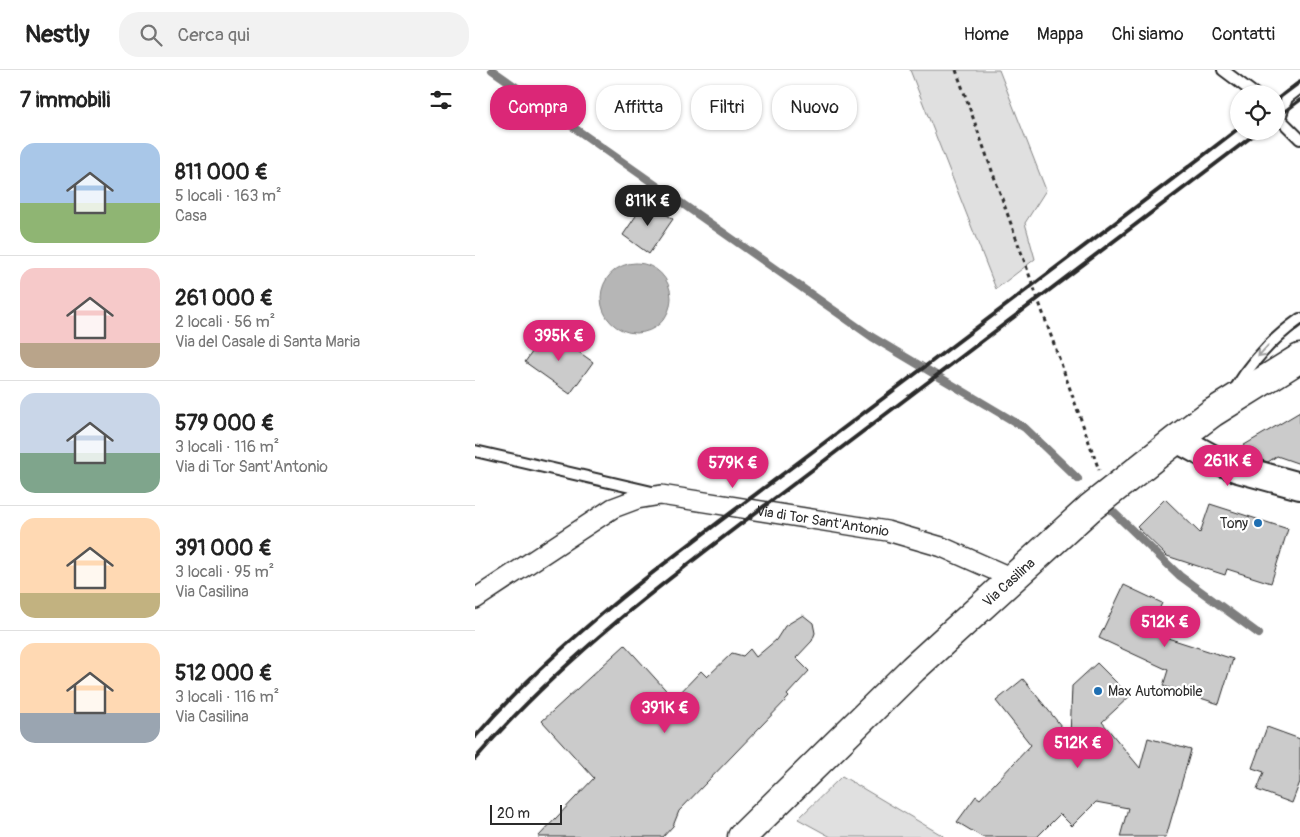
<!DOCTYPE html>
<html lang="it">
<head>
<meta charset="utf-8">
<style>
  :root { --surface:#fff; --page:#f2f2f2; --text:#222; --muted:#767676; --line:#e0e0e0; --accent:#db2777 }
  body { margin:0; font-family:Pangolin,sans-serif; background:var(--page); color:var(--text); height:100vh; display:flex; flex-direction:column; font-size:19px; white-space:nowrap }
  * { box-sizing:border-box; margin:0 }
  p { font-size:16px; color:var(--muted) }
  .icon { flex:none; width:28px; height:28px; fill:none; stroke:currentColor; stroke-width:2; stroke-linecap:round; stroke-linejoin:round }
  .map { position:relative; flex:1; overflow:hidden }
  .details { display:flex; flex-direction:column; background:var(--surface); width:475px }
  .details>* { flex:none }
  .guide { position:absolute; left:15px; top:15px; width:475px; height:45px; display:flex; gap:10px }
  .tools { position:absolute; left:755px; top:15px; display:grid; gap:10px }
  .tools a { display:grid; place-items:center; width:55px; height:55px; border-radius:50%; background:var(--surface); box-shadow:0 1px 4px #0004; font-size:25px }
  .scale { position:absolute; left:15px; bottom:12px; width:72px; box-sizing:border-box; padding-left:5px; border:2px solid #2b2b2b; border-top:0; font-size:14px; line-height:18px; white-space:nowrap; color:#2b2b2b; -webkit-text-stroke:4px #fff; paint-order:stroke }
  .price { position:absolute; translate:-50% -42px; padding:0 11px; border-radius:18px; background:var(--accent); color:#fff; font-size:16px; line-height:32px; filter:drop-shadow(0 1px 2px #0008) }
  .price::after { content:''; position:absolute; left:50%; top:30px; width:15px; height:11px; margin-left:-8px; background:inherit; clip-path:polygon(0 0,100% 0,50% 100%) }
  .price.current { background:#222; color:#fff }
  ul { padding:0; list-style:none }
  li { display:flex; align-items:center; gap:15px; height:125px; padding:0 20px }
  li+li { border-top:1px solid var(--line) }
  li span { display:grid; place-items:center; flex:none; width:140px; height:100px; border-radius:15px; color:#555 }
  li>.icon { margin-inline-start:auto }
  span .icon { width:60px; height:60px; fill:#fffc; stroke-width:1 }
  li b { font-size:21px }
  h2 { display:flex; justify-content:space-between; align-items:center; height:60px; padding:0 20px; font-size:21px }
  .tag { padding:0 18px; border-radius:20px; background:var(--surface); box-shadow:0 1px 4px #0004; font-size:18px; line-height:45px }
  .tag.current { background:var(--accent); color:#fff }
  header { display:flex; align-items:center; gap:30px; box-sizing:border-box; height:70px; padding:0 25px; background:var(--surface); border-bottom:1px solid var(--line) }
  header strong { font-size:24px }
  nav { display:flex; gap:28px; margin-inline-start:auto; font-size:18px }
  .search { width:350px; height:45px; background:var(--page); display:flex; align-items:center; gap:12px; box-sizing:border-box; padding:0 18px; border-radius:20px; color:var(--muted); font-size:19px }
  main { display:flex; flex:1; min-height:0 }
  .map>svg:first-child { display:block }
  .green { fill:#e0e0e0; stroke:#868686 }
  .water { fill:#b6b6b6; stroke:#7e7e7e }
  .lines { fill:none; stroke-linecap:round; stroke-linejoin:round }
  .stream { stroke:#7e7e7e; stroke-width:8 }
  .building { fill:#cbcbcb; stroke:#2b2b2b }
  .lane-casing { stroke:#2b2b2b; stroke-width:14 }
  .street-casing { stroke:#2b2b2b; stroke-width:22 }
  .secondary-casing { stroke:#2b2b2b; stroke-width:30 }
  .primary-casing { stroke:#2b2b2b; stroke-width:31 }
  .path { stroke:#2b2b2b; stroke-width:3; stroke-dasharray:4 4; stroke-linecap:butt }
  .lane { stroke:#fff; stroke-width:10 }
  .street { stroke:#fff; stroke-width:19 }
  .secondary { stroke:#fff; stroke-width:26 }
  .primary { stroke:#fff; stroke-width:28 }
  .rail { stroke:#2b2b2b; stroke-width:4 }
  .oneway { stroke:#a0a0a0 }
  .poi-dot { fill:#1f6fb2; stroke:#fff; stroke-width:2 }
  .labels { text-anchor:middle; stroke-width:4.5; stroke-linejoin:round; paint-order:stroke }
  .street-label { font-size:14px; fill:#2b2b2b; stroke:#fff }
  .poi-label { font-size:14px; fill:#2b2b2b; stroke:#fff; text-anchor:end }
</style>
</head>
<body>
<header>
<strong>Nestly</strong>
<div class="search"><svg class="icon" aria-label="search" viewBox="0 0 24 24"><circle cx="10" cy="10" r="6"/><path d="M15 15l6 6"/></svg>Cerca qui</div>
<nav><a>Home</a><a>Mappa</a><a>Chi siamo</a><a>Contatti</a></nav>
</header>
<main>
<section class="details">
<h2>7 immobili<svg class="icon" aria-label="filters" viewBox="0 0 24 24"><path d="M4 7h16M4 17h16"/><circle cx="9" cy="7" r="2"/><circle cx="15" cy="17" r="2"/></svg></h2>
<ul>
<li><span style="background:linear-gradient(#a9c7e8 60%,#8fb573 0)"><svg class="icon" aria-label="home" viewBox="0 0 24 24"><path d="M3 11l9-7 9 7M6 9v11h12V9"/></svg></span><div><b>811 000 €</b><p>5 locali · 163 m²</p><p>Casa</p></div></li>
<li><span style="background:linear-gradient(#f6c9c9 75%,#b9a48a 0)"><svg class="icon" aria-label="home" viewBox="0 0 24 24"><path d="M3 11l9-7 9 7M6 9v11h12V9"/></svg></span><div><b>261 000 €</b><p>2 locali · 56 m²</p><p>Via del Casale di Santa Maria</p></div></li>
<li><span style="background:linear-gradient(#c9d6e8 60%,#7fa58c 0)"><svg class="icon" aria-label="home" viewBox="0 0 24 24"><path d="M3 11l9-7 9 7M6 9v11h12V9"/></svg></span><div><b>579 000 €</b><p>3 locali · 116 m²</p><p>Via di Tor Sant'Antonio</p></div></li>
<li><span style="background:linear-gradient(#ffd9b3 75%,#c2b280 0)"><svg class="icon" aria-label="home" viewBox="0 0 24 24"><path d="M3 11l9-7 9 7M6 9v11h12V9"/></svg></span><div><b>391 000 €</b><p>3 locali · 95 m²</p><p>Via Casilina</p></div></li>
<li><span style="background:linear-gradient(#ffd9b3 70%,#9aa5b1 0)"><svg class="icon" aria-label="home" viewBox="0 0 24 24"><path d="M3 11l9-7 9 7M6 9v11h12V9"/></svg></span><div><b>512 000 €</b><p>3 locali · 116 m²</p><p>Via Casilina</p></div></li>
</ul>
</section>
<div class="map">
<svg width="825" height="767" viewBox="0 0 825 767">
  <rect width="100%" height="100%" fill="#fff"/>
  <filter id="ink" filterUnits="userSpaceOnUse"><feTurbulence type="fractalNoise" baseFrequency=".02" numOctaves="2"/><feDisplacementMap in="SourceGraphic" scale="10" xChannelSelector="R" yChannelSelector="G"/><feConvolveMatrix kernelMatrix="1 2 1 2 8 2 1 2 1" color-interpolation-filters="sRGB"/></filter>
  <g filter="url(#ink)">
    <path class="green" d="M 435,0 L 524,0 L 571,120 L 550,153 L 560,189 L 521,219 Z
      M 367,706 L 470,767 L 356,767 L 323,749 Z"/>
    <path class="water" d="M126 228a35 35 0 1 1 70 0a35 35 0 1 1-70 0Z"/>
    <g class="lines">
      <path class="stream" d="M 17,0 L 397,267 L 550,358 L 603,409
        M 634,438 L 705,506 L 784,564"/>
    </g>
    <path class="building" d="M 171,131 L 198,149 L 174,184 L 148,165 Z
      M 73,260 L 118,292 L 95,324 L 50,292 Z
      M 825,342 L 825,394 L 802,386 L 793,392 L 759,381 Z
      M 690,429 L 725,463 L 735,434 L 813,459 L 796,513 L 752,499 L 750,505 L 692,486 L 662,457 Z
      M 649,515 L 687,533 L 674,562 L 758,589 L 744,634 L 688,616 L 693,600 L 624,568 Z
      M 328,545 L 338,553 L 340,563 L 337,571 L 321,588 L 334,601 L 312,625 L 314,627 L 204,741 L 198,756 L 188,767 L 63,767 L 119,708 L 67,651 L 150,575 L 199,629 L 226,601 L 232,607 L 257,583 L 268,586 L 275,579 L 281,587 L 301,570 L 310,556 Z
      M 622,593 L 655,626 L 627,652 L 665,698 L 673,668 L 716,680 L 691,767 L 645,767 L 653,738 L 621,732 L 597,756 L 585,744 L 562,767 L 507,767 L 482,752 L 501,726 L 505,729 L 556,675 L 521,631 L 548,609 L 595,667 L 597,616 Z
      M 792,657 L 825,669 L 825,712 L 817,733 L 782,720 L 789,702 L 777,698 Z"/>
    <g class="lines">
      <defs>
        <path id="lane" d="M 748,0 L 780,24
          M 801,45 L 825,69
          M 805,48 L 812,28 L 825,18
          M 760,319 C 777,291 798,268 825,249
          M 0,381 L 177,422"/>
        <g id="street">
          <path id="s1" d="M 0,529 L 138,438 L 162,429 L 186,425 L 412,461 L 467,477 L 537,508"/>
        </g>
        <path id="secondary" d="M 702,369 L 737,388 L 763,399 L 825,416"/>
        <g id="primary">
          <path id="s2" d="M 267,767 L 438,599 L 615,438 L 702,369 L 737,343 L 825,288"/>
        </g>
      </defs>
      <use href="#lane" class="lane-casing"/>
      <use href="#street" class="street-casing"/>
      <use href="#secondary" class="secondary-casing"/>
      <use href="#primary" class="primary-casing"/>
      <path class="path" d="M 481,0 L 624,400"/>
      <use href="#lane" class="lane"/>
      <use href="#street" class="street"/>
      <use href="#secondary" class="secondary"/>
      <use href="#primary" class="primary"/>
      <path class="rail" d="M 801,30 L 825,12
        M 801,48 L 825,30
        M 0,667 C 95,557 218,472 333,385 C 477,277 621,168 764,58
        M 0,689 C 101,572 227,484 349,391 C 494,282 639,172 784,61"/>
    </g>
    <defs><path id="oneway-shaft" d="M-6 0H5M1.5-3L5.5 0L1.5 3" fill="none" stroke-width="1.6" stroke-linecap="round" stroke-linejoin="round" transform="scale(1.25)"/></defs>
    <use class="oneway" href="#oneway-shaft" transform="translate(788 281) rotate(132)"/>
  </g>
  <g class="poi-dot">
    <circle cx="783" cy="453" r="5"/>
    <circle cx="623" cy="621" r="5"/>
  </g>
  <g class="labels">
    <g class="street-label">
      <text dy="5" stroke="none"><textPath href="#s1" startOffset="379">Via di Tor Sant'Antonio</textPath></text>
      <text dy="5" stroke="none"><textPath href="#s2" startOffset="369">Via Casilina</textPath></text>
    </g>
    <g class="poi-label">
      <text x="773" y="458">Tony</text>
      <text x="633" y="626" text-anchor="start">Max Automobile</text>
    </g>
  </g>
</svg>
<div class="tools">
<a><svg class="icon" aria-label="locate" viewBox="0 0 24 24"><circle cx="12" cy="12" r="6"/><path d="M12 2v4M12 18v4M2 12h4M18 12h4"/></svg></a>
</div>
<div class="scale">20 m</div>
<b class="price current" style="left:173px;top:157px">811K €</b>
<b class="price" style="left:84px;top:292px">395K €</b>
<b class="price" style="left:753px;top:417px">261K €</b>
<b class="price" style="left:258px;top:419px">579K €</b>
<b class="price" style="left:690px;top:578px">512K €</b>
<b class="price" style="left:190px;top:664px">391K €</b>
<b class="price" style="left:603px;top:699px">512K €</b>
<div class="guide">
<a class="tag current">Compra</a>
<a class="tag">Affitta</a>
<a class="tag">Filtri</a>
<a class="tag">Nuovo</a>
</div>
</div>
</main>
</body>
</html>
